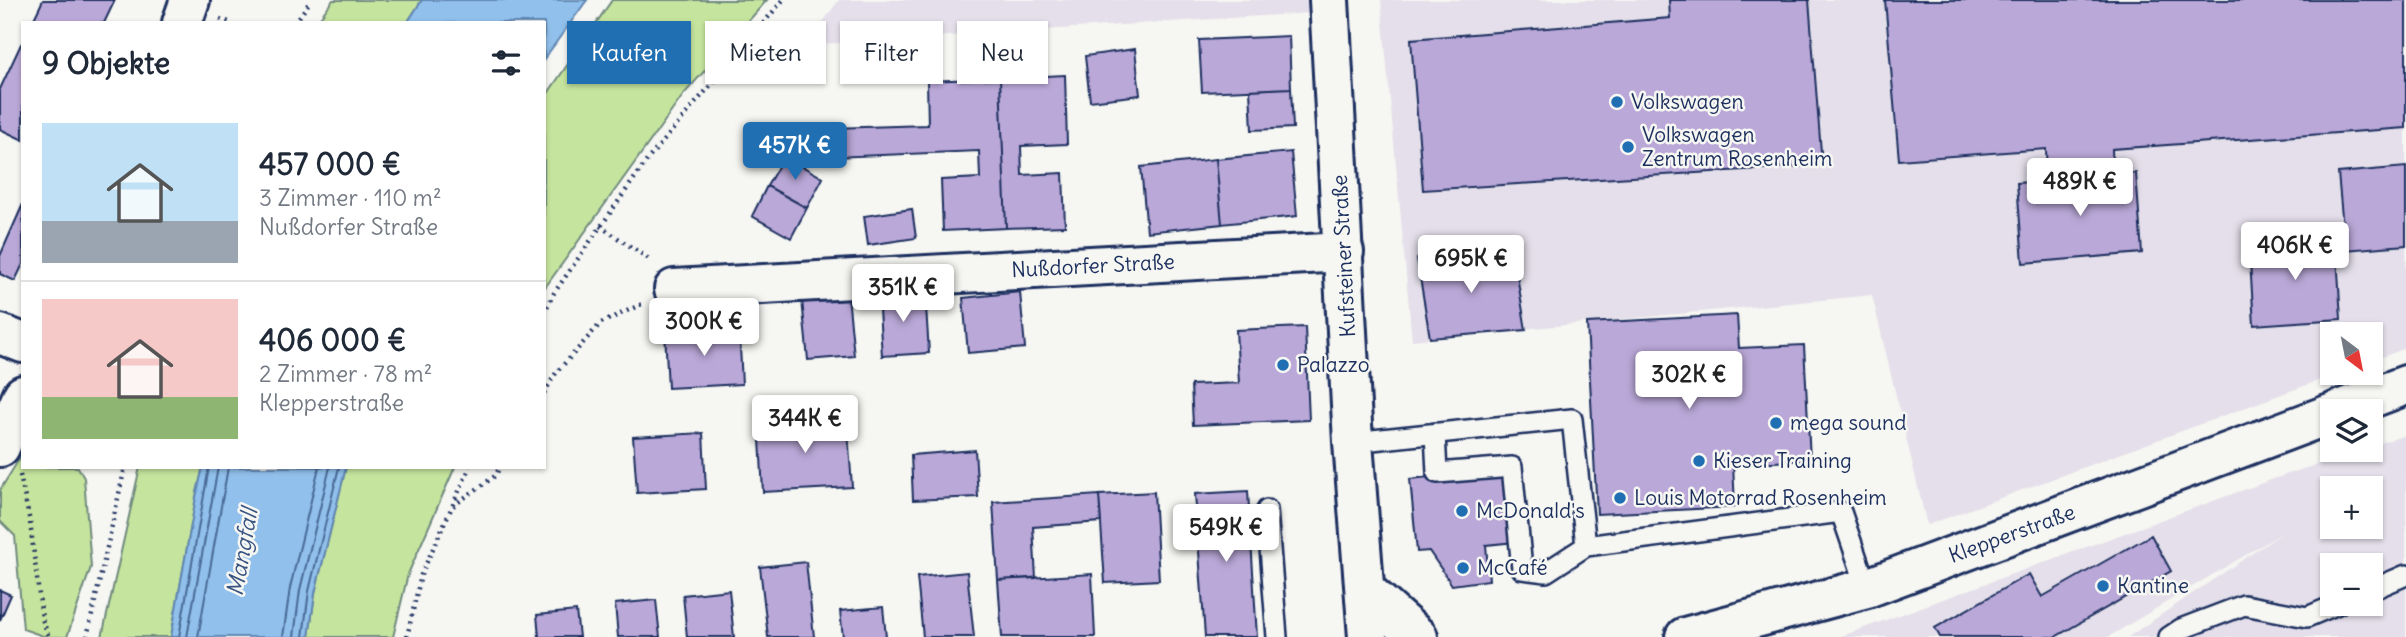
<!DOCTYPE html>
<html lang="de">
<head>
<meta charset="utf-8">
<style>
  :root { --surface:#fff; --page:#f2f2f3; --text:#1f2937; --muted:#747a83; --line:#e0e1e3; --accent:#1f6fb2 }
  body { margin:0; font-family:Delius,sans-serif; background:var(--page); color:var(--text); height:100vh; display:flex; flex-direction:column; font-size:26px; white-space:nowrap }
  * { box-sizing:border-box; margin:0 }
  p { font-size:23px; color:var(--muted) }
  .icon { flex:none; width:38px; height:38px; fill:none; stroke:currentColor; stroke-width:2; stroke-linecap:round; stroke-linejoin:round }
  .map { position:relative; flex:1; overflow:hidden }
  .drawer { position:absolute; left:21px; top:21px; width:525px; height:448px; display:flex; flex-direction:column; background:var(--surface); border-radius:0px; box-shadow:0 2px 5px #0004 }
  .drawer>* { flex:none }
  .top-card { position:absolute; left:567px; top:21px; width:665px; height:63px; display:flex; gap:14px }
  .needle { width:46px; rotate:148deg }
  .controls { position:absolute; left:2320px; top:322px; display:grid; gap:14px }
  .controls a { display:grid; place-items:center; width:63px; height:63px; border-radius:0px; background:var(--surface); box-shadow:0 2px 5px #0004; font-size:35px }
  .price { position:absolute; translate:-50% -60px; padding:0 16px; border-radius:7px; background:#fff; color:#222; font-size:23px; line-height:46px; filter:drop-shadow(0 2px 4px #0008) }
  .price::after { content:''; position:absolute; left:50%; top:42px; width:21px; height:16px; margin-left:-10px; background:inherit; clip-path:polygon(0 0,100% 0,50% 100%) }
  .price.active { background:var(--accent); color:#fff }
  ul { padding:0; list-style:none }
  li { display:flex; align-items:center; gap:21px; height:175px; padding:0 21px }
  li+li { border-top:2px solid var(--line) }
  li span { display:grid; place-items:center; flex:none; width:196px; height:140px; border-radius:0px; color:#555 }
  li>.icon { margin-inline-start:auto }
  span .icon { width:84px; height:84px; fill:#fffc; stroke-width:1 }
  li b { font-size:30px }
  h2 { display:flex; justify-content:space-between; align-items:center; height:84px; padding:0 21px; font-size:30px }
  .chip { padding:0 24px; border-radius:0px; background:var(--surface); box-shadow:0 2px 5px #0004; font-size:24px; line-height:63px }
  .chip.active { background:var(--accent); color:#fff }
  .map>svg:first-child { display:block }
  .built { fill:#e4dfea; fill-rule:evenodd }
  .green { fill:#c5e49d; stroke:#708a7e; stroke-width:2 }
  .water { fill:#90c0eb; stroke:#6186b3; stroke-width:2 }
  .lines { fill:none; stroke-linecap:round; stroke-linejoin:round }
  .shore { stroke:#4a6996; stroke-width:2 }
  .building { fill:#baa8d8; stroke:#1b2f5e; stroke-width:2 }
  .service-casing { stroke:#1b2f5e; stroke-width:24 }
  .minor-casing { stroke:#1b2f5e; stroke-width:44 }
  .tertiary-casing { stroke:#1b2f5e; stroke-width:44 }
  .secondary-casing { stroke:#1b2f5e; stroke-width:44 }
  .path { stroke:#1b2f5e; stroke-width:4.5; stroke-dasharray:2 5; stroke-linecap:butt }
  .service { stroke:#f6f6f2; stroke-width:19 }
  .minor { stroke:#f6f6f2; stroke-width:38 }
  .tertiary { stroke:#f6f6f2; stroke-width:38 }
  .secondary { stroke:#f6f6f2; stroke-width:38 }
  .poi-dot { fill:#1f6fb2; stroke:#f6f6f2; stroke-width:2.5 }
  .labels { text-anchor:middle; stroke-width:5; stroke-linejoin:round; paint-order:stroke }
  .poi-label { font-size:21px; fill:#1b2f5e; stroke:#f6f6f2; text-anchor:start }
  .street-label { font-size:21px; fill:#1b2f5e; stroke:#f6f6f2 }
  .water-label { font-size:23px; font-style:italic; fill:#385381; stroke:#f6f6f2 }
</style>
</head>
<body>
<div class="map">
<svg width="2406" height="637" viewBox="0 0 2406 637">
  <rect width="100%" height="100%" fill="#f6f6f2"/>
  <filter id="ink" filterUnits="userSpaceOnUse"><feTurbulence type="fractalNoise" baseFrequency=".0143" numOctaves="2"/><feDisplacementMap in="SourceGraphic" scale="14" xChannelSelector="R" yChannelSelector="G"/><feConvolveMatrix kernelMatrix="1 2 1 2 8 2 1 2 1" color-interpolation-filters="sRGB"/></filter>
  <g filter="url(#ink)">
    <path class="built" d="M 839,0 L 1309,0 L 1309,13 L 806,45 Z
      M 1381,0 L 2406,0 L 2406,348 L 2371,361 L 2371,334 L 2333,334 L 2333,373 L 2339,373 L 1927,525 L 1872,295 L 1412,340 Z
      M 2406,435 L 2406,637 L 2128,637 L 2284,532 L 2108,637 L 1839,637 L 2282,476 L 2361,450 L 2371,450 L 2371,446 ZM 2333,488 L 2371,488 L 2371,527 L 2333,527 ZM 2333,565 L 2371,565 L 2371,604 L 2333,604 Z"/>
    <path class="green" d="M 333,0 L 422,0 L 407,23 L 316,23 Z
      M 612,0 L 767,0 L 684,94 L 544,289 L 544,99 Z
      M 23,453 L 23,467 L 78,467 L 84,478 L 91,567 L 67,637 L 46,637 L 23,629 L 15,536 L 0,521 L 0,490 Z
      M 140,467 L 203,467 L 196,497 L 171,637 L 102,637 Z
      M 346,467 L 455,467 L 408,574 L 393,637 L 309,637 L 315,593 Z"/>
    <path class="water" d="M 422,0 L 587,0 L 544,59 L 544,23 L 407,23 Z
      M 203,467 L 346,467 L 315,593 L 309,637 L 171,637 L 196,497 Z"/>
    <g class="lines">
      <path class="shore" d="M 179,637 L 209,467
        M 187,637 L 218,467
        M 198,637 L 228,467
        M 283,637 L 290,588 L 319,467
        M 294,637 L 300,590 L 330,467
        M 303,637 L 309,591 L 339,467"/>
    </g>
    <path class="building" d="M 43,0 L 115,0 L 104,23 L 32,23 Z
      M 1669,0 L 1809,0 L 1822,165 L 1423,190 L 1411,39 L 1670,18 Z
      M 1885,0 L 2406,0 L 2406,128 L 2112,149 L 2113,175 L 2047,179 L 2046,149 L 1899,160 Z
      M 1289,36 L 1291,88 L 1202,92 L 1199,40 Z
      M 21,44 L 23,45 L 23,140 L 0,129 L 0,89 Z
      M 1135,49 L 1140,95 L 1090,101 L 1085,56 Z
      M 1065,75 L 1067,144 L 1021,146 L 1022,175 L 1063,173 L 1065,226 L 1006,228 L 1000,78 Z
      M 1000,78 L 1006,228 L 943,231 L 941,180 L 980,178 L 979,151 L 833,157 L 832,128 L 928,125 L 927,81 Z
      M 1291,88 L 1293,128 L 1252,130 L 1250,90 Z
      M 1291,152 L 1297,216 L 1222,224 L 1216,159 Z
      M 784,156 L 823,178 L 807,208 L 767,186 Z
      M 1216,159 L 1222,224 L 1147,232 L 1141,167 Z
      M 2406,167 L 2406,245 L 2345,250 L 2338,173 Z
      M 2136,173 L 2142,253 L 2023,263 L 2017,183 Z
      M 767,186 L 807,208 L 791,238 L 752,216 Z
      M 23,204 L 23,264 L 15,281 L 0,274 L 0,256 Z
      M 912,209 L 916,238 L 868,245 L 864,216 Z
      M 2336,239 L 2341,319 L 2254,325 L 2249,245 Z
      M 1513,251 L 1526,330 L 1430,338 L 1417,259 Z
      M 925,291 L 929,353 L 882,356 L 878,294 Z
      M 1020,292 L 1025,348 L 968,353 L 963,298 Z
      M 848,295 L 854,356 L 808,360 L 802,300 Z
      M 1737,315 L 1739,348 L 1804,345 L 1810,460 L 1733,464 L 1735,507 L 1597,514 L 1587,323 Z
      M 739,327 L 742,384 L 668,388 L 665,332 Z
      M 1305,327 L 1309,420 L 1193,425 L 1191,385 L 1239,383 L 1236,330 Z
      M 847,417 L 852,487 L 763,492 L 759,422 Z
      M 703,433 L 706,489 L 637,493 L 633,437 Z
      M 975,450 L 978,497 L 913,500 L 911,455 Z
      M 1507,469 L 1515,542 L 1486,545 L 1489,580 L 1452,585 L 1429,551 L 1417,552 L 1410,479 Z
      M 1248,491 L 1257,637 L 1205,637 L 1195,494 Z
      M 1154,492 L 1159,580 L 1105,583 L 1099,495 Z
      M 1099,495 L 1101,522 L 1033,527 L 1036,578 L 998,580 L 993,502 Z
      M 2151,535 L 2171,571 L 2055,637 L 1940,637 L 1935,628 L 2029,574 L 2042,597 Z
      M 806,562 L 814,637 L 768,637 L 760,567 Z
      M 967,572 L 974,637 L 923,637 L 917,577 Z
      M 1092,574 L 1095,637 L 1002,637 L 998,580 Z
      M 0,590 L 11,595 L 0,620 Z
      M 729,590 L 734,637 L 687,637 L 683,595 Z
      M 656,600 L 660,637 L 618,637 L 615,604 Z
      M 883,607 L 886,637 L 843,637 L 840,611 Z
      M 576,611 L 579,637 L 539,637 L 537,615 Z"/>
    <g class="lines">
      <defs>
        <path id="service" d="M 1435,433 L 1437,473 L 1512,467 L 1522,569 L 1546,572 L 1586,546
          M 1353,442 L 1572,419 L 1586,546 L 1841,512 L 1867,588
          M 1267,510 L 1277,637
          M 2371,590 L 2406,575
          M 2169,637 L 2181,629 L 2244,605 L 2307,617 L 2338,604"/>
        <path id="minor" d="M 182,23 L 190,0
          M 674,289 L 1344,252
          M 0,334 L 23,343
          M 0,447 L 23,395"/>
        <path id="tertiary" d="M 2337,411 L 2406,385
          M 1365,590 L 1418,637
          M 1685,637 L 1867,588 L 2333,413"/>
        <path id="secondary" d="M 1329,0 L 1353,442 L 1368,637"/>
      </defs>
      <use href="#service" class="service-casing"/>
      <use href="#minor" class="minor-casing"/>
      <use href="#tertiary" class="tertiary-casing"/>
      <use href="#secondary" class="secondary-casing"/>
      <path class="path" d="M 220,19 L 232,23
        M 295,23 L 311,0
        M 600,226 L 652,261
        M 544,313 L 554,293 L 648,159 L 783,0
        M 544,393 L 556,373 L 601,323 L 642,304
        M 20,475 L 30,522 L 42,619 L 49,637
        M 453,506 L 495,476 L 500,467
        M 87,637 L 125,467
        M 407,637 L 421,575 L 470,467"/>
      <use href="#service" class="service"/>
      <use href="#minor" class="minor"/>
      <use href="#tertiary" class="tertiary"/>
      <use href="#secondary" class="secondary"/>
    </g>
  </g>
  <g class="poi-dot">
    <circle cx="1617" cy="102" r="7"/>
    <circle cx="1628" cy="147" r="7"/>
    <circle cx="1283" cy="365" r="7"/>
    <circle cx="1776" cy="423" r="7"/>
    <circle cx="1699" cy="461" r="7"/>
    <circle cx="1620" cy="498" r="7"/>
    <circle cx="1462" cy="511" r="7"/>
    <circle cx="1463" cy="568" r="7"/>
    <circle cx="2103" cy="586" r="7"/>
  </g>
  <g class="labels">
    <g class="poi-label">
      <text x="1631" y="109">Volkswagen</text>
      <text x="1642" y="142">Volkswagen<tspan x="1642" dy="24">Zentrum Rosenheim</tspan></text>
      <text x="1297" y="372">Palazzo</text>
      <text x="1790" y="430">mega sound</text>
      <text x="1713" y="468">Kieser Training</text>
      <text x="1634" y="505">Louis Motorrad Rosenheim</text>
      <text x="1476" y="518">McDonald's</text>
      <text x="1477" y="575">McCafé</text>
      <text x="2117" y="593">Kantine</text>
    </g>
    <g class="street-label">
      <text transform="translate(1344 256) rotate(-93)" y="7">Kufsteiner Straße</text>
      <text transform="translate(1093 266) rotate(-3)" y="7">Nußdorfer Straße</text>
      <text transform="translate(2012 534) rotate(-20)" y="7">Klepperstraße</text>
    </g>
    <g class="water-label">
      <text transform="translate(242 552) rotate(-80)" y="8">Mangfall</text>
    </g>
  </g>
</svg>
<div class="controls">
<a><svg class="needle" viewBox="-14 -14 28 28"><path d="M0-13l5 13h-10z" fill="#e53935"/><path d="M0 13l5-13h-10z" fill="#747a83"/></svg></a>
<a><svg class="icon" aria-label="layers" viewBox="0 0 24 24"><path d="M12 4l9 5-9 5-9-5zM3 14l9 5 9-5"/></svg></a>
<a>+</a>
<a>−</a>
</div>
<b class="price active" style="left:795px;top:182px">457K €</b>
<b class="price" style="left:2080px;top:218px">489K €</b>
<b class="price" style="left:2295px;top:282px">406K €</b>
<b class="price" style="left:1471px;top:295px">695K €</b>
<b class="price" style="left:903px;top:324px">351K €</b>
<b class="price" style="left:704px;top:358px">300K €</b>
<b class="price" style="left:1689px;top:411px">302K €</b>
<b class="price" style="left:805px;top:455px">344K €</b>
<b class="price" style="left:1226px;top:564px">549K €</b>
<div class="top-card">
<a class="chip active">Kaufen</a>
<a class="chip">Mieten</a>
<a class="chip">Filter</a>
<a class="chip">Neu</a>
</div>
<section class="drawer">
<h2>9 Objekte<svg class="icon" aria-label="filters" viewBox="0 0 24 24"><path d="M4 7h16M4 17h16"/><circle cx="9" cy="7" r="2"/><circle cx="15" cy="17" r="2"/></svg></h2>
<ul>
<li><span style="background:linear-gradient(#bfe0f5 70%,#9aa5b1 0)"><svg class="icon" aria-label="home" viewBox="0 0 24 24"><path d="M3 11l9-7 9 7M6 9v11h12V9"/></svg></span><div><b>457 000 €</b><p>3 Zimmer · 110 m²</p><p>Nußdorfer Straße</p></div></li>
<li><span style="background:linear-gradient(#f6c9c9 70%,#8fb573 0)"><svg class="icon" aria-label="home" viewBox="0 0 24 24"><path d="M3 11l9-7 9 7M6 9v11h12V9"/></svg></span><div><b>406 000 €</b><p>2 Zimmer · 78 m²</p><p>Klepperstraße</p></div></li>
</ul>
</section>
</div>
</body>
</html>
